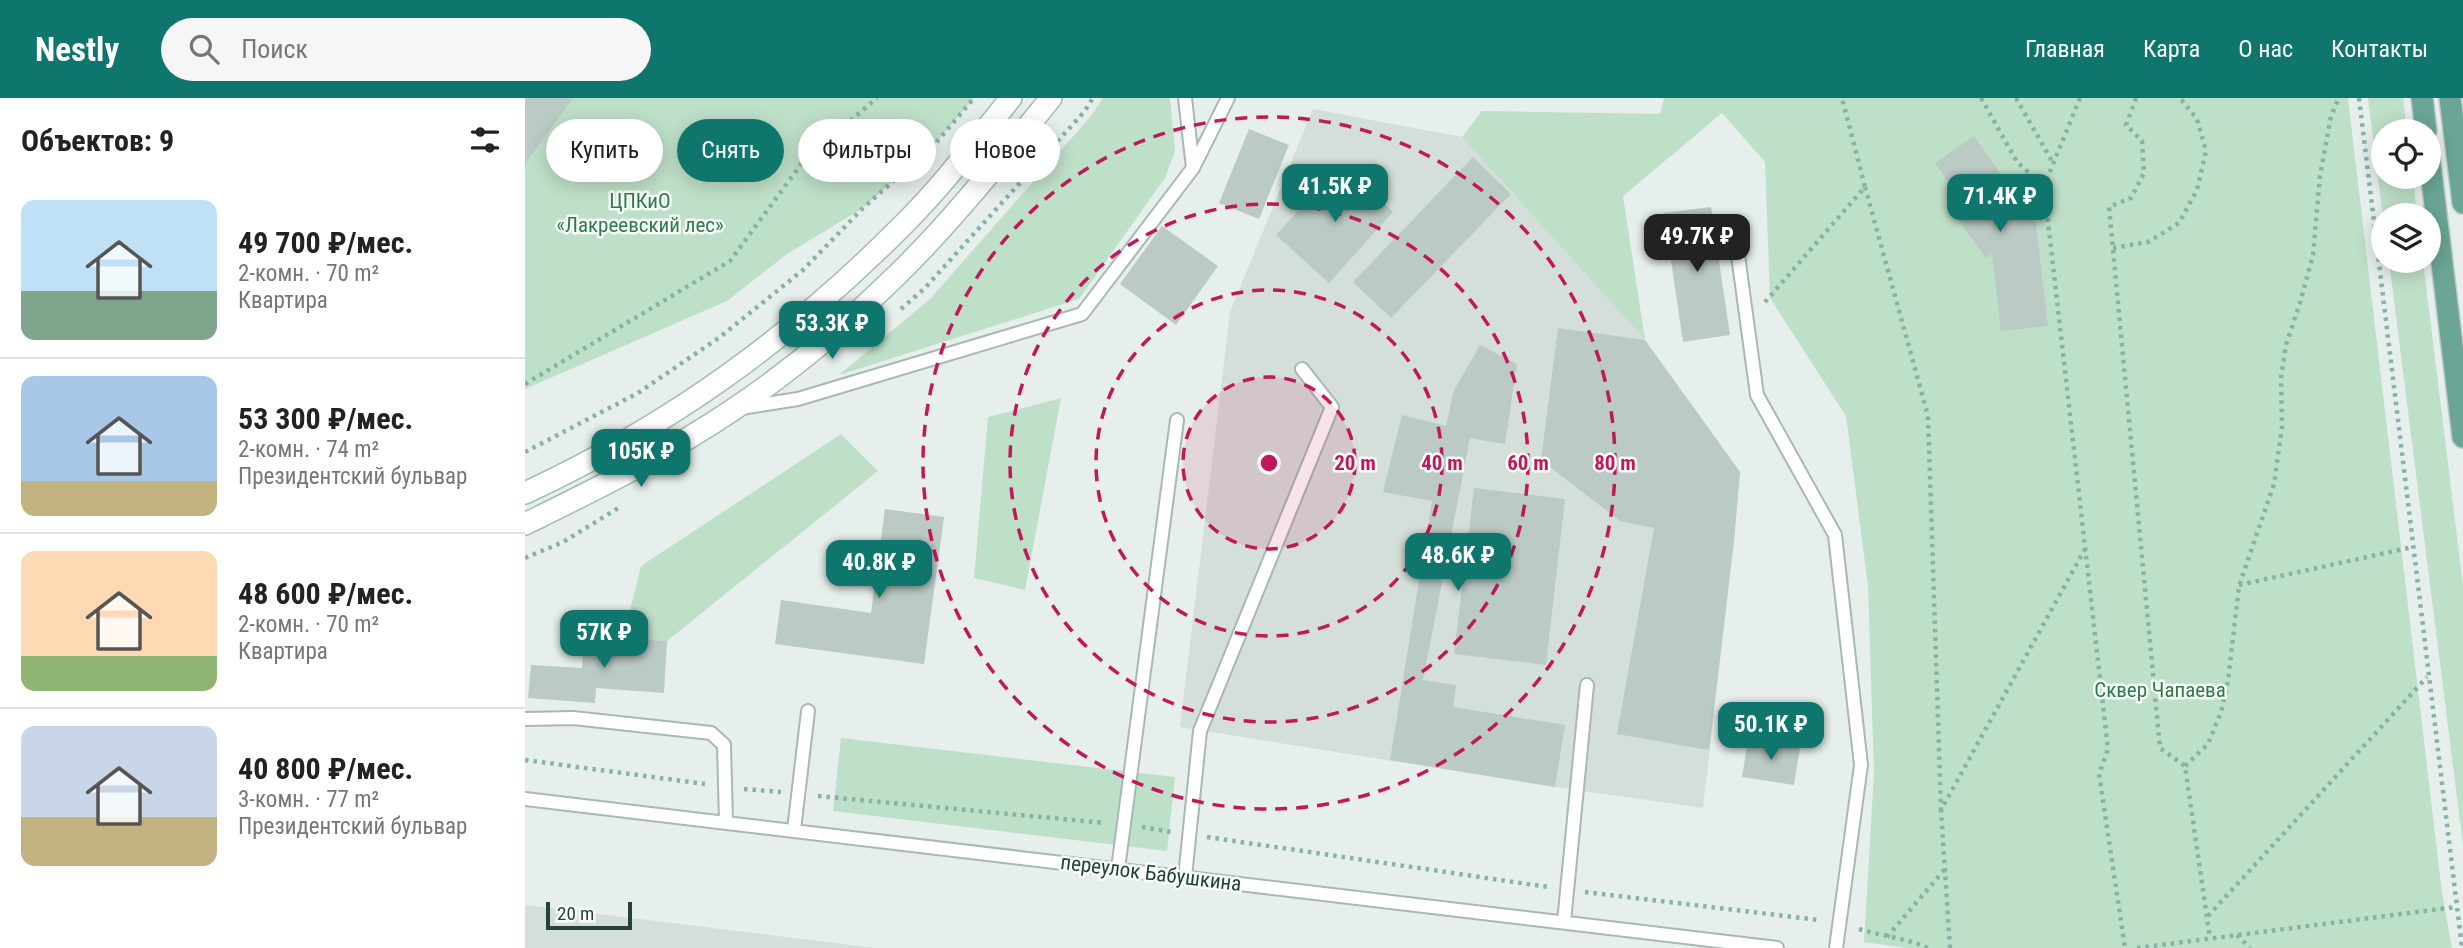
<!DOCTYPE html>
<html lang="ru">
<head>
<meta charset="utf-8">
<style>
  :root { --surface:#fff; --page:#f6f6f6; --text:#222; --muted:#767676; --line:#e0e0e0; --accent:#0f766e }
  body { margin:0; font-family:"Roboto Condensed",sans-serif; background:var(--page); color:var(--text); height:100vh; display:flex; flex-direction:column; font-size:26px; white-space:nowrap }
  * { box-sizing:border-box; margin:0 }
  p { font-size:23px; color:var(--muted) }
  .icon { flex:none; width:38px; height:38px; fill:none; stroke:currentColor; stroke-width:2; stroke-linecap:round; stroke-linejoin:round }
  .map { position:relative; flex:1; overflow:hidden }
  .details { display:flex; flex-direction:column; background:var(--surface); width:525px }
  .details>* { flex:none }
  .top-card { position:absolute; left:21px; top:21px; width:665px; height:63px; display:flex; gap:14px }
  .controls { position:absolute; left:1846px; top:21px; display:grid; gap:14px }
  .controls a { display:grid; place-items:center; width:70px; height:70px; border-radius:50%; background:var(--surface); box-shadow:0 4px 18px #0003; font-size:35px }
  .scale { position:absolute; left:21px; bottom:18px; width:86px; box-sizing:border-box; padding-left:7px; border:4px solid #24423a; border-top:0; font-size:19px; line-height:24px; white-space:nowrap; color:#24423a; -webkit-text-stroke:5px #f7fbf9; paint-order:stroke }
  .price { position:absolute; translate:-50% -60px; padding:0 16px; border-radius:14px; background:var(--accent); color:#fff; font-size:23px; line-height:46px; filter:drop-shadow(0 2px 4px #0008) }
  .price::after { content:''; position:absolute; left:50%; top:42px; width:21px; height:16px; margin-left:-10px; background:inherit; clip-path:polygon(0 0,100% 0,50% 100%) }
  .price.selected { background:#222; color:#fff }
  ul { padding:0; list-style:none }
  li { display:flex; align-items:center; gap:21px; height:175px; padding:0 21px }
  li+li { border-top:2px solid var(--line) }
  li span { display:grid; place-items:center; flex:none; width:196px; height:140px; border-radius:14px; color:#555 }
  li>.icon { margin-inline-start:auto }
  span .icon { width:84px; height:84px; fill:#fffc; stroke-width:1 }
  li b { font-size:30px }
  h2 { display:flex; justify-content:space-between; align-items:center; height:84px; padding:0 21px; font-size:30px }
  .tag { padding:0 24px; border-radius:32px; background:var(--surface); box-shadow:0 4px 18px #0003; font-size:24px; line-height:63px }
  .tag.selected { background:var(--accent); color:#fff }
  header { display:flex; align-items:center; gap:42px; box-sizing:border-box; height:98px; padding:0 35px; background:var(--accent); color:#fff }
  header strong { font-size:33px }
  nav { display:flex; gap:38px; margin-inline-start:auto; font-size:24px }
  .search { width:490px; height:63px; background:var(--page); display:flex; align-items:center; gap:18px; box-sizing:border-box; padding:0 24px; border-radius:38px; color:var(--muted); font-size:26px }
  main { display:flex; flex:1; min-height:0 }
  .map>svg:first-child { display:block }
  .built { fill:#d4dfda }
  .green { fill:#bfe0c8 }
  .building { fill:#bbcac4 }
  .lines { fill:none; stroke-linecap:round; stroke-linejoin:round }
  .service-casing { stroke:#a8b8b2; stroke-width:16 }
  .secondary-casing { stroke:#a4bbb3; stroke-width:24 }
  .primary-casing { stroke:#c2cac8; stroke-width:24 }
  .path { stroke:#86b3a5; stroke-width:4.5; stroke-dasharray:3.5 5; stroke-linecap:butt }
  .service { stroke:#fff; stroke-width:12 }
  .secondary { stroke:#fff; stroke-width:21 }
  .primary { stroke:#6aa596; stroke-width:21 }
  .ring { fill:none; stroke:#c2185b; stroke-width:3.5; stroke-dasharray:12 9 }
  .labels { text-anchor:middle; stroke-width:5; stroke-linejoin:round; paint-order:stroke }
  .park-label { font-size:21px; fill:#2d7a4b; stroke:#f7fbf9 }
  .street-label { font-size:21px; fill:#24423a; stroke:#f7fbf9 }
  .centre { fill:#c2185b; stroke:#f7fbf9; stroke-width:3.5 }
  .ring-label { font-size:21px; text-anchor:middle; font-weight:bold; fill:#c2185b; stroke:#f7fbf9; stroke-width:5; stroke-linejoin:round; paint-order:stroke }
</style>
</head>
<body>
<header>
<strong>Nestly</strong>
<div class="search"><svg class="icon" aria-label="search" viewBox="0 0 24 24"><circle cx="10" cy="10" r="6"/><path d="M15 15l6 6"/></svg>Поиск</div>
<nav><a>Главная</a><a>Карта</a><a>О нас</a><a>Контакты</a></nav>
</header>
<main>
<section class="details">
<h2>Объектов: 9<svg class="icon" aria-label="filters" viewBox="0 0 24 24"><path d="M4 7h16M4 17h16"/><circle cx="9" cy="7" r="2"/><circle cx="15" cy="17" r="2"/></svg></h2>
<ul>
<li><span style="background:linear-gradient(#bfe0f5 65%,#7fa58c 0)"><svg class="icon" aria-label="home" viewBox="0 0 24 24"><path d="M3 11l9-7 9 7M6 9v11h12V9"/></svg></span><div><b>49 700 ₽/мес.</b><p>2-комн. · 70 m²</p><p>Квартира</p></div></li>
<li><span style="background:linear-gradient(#a9c7e8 75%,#c2b280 0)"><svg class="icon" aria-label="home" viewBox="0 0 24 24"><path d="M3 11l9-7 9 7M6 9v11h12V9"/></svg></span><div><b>53 300 ₽/мес.</b><p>2-комн. · 74 m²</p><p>Президентский бульвар</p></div></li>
<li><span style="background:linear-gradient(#ffd9b3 75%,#8fb573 0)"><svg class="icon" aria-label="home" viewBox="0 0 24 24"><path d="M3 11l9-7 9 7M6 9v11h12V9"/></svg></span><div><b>48 600 ₽/мес.</b><p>2-комн. · 70 m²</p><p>Квартира</p></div></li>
<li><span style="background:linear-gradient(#c9d6e8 65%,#c2b280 0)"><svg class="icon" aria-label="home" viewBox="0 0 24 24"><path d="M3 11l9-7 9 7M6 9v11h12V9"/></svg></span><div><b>40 800 ₽/мес.</b><p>3-комн. · 77 m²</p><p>Президентский бульвар</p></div></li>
</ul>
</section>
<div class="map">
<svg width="1938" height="850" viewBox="0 0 1938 850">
  <rect width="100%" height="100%" fill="#e6efeb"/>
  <path class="built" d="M 788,11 L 937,39 L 1120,242 L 1215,374 L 1209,443 L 1178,710 L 1030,689 L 655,629 L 705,214 Z
    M 0,807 L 350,850 L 0,850 Z"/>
  <path class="green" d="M 0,0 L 449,0 L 410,46 L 338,110 L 262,156 L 202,203 L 0,291 Z
    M 578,0 L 645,0 L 650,53 L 640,80 L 554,201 L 314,277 L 405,201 L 566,18 Z
    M 1139,0 L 1823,0 L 1917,795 L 1927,850 L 1381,850 L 1339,844 L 1349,675 L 1343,488 L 1321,318 L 1245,200 L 1240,64 L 1197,15 L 1098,98 L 1120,242 L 937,39 L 957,13 L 1135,16 Z
    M 1843,0 L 1878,0 L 1882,33 L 1858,33 L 1858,79 L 1888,79 L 1892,117 L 1858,117 L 1858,120 Z
    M 1864,163 L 1898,163 L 1938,487 L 1938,747 Z
    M 536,300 L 500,492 L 449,480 L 463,319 Z
    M 316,336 L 353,373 L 142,543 L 98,540 L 116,468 Z
    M 316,640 L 650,679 L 642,753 L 308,713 Z"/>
  <path class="building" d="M 0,0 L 48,0 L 0,66 Z
    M 724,31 L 764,47 L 734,121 L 694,105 Z
    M 1449,38 L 1511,126 L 1523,228 L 1476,233 L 1467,156 L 1461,160 L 1434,123 L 1445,115 L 1410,65 Z
    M 948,59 L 986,96 L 866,220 L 828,184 Z
    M 816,66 L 868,114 L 804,185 L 751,137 Z
    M 1186,109 L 1205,237 L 1158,244 L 1139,115 Z
    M 637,128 L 693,168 L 651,227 L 595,186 Z
    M 1033,230 L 1120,242 L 1215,374 L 1209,443 L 1184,652 L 1092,636 L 1129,430 L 1095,423 L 1016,362 Z
    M 955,247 L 992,266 L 980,346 L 945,340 L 898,582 L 931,587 L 928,609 L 1040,627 L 1030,689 L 865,662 L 907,403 L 858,394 L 877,317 L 921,328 L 929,292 Z
    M 949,390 L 1040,401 L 1021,567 L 929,556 Z
    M 360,411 L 419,419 L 399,566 L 250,546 L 256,502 L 346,515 Z
    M 59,537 L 142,543 L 139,595 L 71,590 L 70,605 L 3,600 L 6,567 L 57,570 Z
    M 1223,642 L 1275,650 L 1269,687 L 1217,679 Z"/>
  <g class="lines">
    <defs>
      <path id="service" d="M 660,0 L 668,70
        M 1209,128 L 1232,297 L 1310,437 L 1336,667 L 1311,850
        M 216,310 L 273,301 L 557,216 L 668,70 L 703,0
        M 0,621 L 48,620 L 186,635 L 199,647 L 201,724
        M 0,701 L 1252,850
        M 269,732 L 283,613
        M 593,771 L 652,322
        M 660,779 L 675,633 L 807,309 L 777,271
        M 1039,824 L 1062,587"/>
      <path id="secondary" d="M 0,395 C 146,327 266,240 379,126 C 418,87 452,42 486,0
        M 0,426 C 71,391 143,356 209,311 C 267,272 323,225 373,176 C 428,122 477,60 526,0"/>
      <path id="primary" d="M 1897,0 L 1901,33
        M 1925,0 L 1938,105
        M 1904,57 L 1938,339"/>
    </defs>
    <use href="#service" class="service-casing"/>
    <use href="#secondary" class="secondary-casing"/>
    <use href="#primary" class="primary-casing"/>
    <path class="path" d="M 1456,0 L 1492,64 L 1519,88
      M 1491,0 L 1528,65
      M 1555,0 L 1519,88 L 1583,651 L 1574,676 L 1600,850
      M 1611,0 L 1601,27 L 1617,43 L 1619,75 L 1606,100 L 1584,109 L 1635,650 L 1660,668 L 1685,840
      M 1834,0 L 1937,850
      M 1340,89 L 1403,318 L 1416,712
      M 1588,150 L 1623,144 L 1654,125 L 1672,92 L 1681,53 L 1672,21 L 1655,0
      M 1240,204 L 1340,89 L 1317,0
      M 376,211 L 399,191 L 559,14 L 568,0
      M 0,286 L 205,163 L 280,61 L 352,0
      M 0,354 L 113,295 L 195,239 L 278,172 L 338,110 L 410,46 L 449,0
      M 0,460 L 38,444 L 95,409
      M 1714,487 L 1888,449
      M 0,662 L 180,686
      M 1660,668 L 1683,646 L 1696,614 L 1703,583 L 1714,488 L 1749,386 L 1757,329 L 1756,280 L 1761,247 L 1775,205 L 1788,157 L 1795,78 L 1806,18 L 1814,0
      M 219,691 L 256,694
      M 293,698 L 580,725
      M 617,729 L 646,734
      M 682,739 L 1023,789
      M 1060,794 L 1294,822
      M 1683,818 L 1902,579
      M 1334,831 C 1357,838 1381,840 1403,850
      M 1712,837 L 1725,850
      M 1362,839 L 1420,771
      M 1425,850 L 1416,712 L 1560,451
      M 1612,850 L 1931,809"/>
    <use href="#service" class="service"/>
    <use href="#secondary" class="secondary"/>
    <use href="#primary" class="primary"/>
  </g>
  <circle cx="744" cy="365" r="86" fill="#c2185b" fill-opacity=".12"/>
  <g class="ring">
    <circle cx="744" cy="365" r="86"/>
    <circle cx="744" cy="365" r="173"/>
    <circle cx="744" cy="365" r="259"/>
    <circle cx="744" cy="365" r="346"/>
  </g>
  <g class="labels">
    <g class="park-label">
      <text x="115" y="110">ЦПКиО<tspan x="115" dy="24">«Лакреевский лес»</tspan></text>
      <text x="1635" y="599">Сквер Чапаева</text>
    </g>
    <g class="street-label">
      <text transform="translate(626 775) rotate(7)" y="7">переулок Бабушкина</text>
    </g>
  </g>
  <circle cx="744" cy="365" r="10" class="centre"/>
  <g class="ring-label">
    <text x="830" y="372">20 m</text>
    <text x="917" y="372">40 m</text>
    <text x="1003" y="372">60 m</text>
    <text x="1090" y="372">80 m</text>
  </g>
</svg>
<div class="controls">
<a><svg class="icon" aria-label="locate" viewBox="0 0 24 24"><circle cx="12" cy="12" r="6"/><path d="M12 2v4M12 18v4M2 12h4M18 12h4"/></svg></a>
<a><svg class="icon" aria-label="layers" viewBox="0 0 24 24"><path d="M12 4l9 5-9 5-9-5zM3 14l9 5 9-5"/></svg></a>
</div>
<div class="scale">20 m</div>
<b class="price" style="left:810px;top:126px">41.5K ₽</b>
<b class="price" style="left:1475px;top:136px">71.4K ₽</b>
<b class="price selected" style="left:1172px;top:176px">49.7K ₽</b>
<b class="price" style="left:307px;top:263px">53.3K ₽</b>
<b class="price" style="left:116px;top:391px">105K ₽</b>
<b class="price" style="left:933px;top:495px">48.6K ₽</b>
<b class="price" style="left:354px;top:502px">40.8K ₽</b>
<b class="price" style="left:79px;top:572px">57K ₽</b>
<b class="price" style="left:1246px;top:664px">50.1K ₽</b>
<div class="top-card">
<a class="tag">Купить</a>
<a class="tag selected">Снять</a>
<a class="tag">Фильтры</a>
<a class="tag">Новое</a>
</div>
</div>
</main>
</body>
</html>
